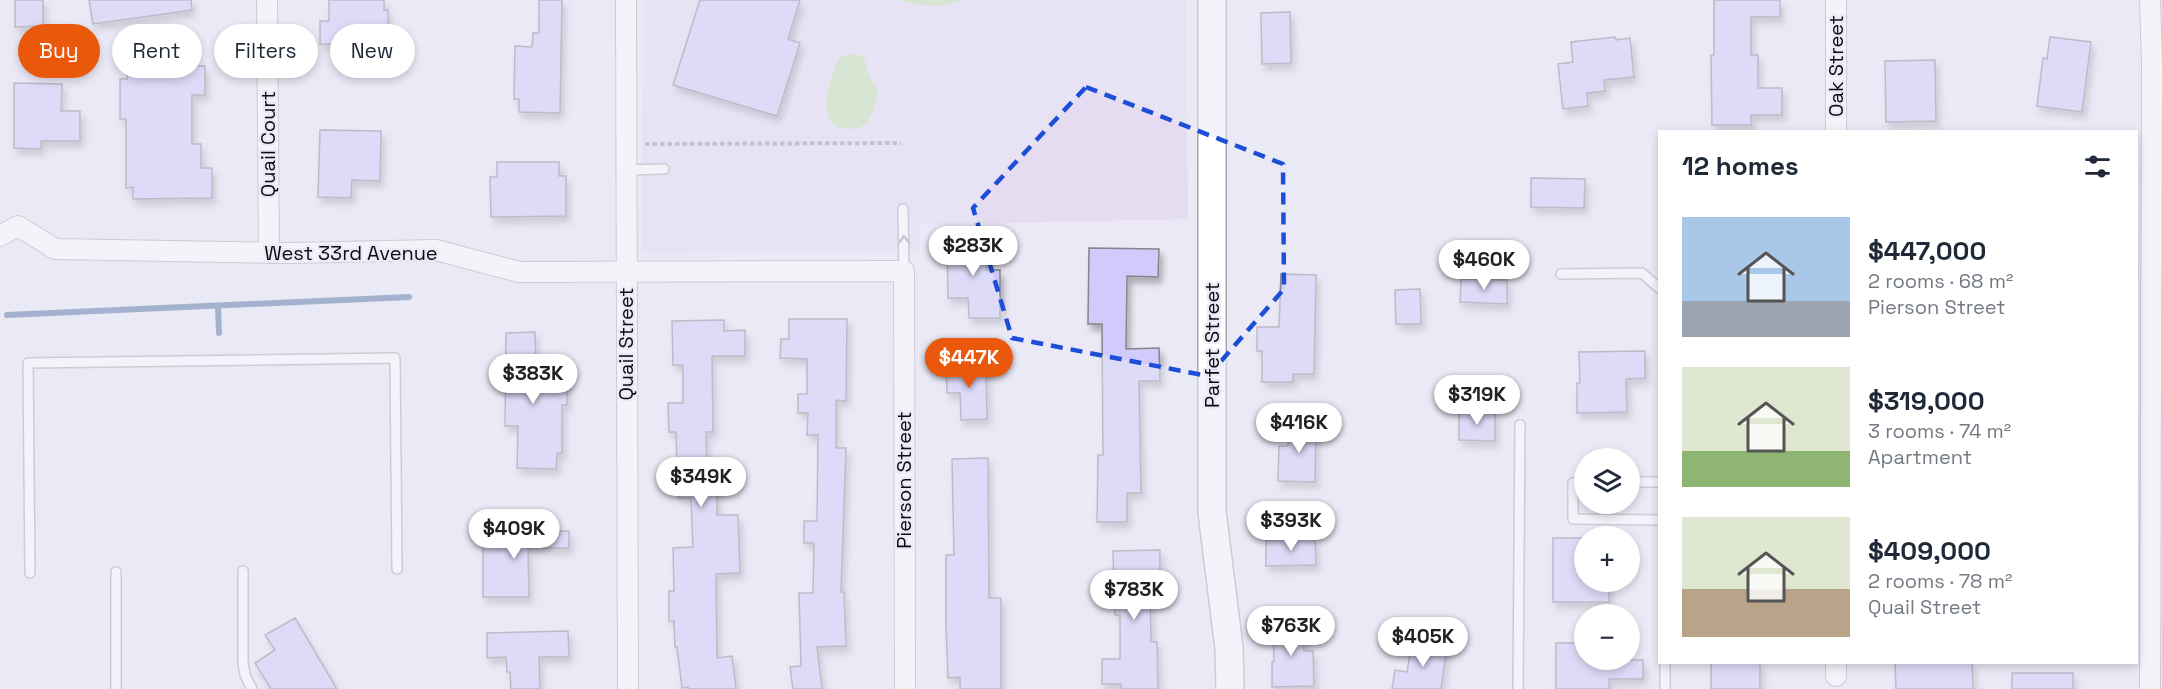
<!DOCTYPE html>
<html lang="en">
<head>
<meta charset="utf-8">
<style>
  :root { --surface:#fff; --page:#f2f2f3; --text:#1f2937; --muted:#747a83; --accent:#ea580c }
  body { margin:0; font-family:"Space Grotesk",sans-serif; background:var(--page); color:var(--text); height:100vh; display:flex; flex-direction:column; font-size:22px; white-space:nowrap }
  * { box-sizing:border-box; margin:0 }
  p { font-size:20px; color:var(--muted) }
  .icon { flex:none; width:33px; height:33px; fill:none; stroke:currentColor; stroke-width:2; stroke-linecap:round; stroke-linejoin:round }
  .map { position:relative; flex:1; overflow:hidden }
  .panel { position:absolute; left:1658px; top:130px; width:480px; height:534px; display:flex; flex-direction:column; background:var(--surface); border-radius:0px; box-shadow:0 3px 9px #0003 }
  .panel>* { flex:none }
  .guide { position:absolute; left:18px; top:24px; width:570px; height:54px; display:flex; gap:12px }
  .tools { position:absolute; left:1574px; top:448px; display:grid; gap:12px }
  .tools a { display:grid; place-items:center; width:66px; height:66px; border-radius:50%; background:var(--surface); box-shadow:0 3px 9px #0003; font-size:30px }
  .price { position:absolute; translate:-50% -51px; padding:0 14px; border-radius:21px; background:#fff; color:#222; font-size:20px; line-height:39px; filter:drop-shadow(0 2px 3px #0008) }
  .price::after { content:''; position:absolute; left:50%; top:36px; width:18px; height:14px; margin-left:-9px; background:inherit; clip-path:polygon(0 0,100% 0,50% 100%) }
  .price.selected { background:var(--accent); color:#fff }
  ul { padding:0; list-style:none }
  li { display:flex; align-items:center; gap:18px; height:150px; padding:0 24px }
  li span { display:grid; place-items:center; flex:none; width:168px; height:120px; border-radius:0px; color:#555 }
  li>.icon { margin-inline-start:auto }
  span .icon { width:72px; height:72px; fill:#fffc; stroke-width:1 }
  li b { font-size:26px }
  h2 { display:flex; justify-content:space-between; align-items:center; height:72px; padding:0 24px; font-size:26px }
  .chip { padding:0 21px; border-radius:27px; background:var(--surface); box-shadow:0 3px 9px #0003; font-size:21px; line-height:54px }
  .chip.selected { background:var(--accent); color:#fff }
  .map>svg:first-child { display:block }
  .education { fill:#e6dcf1 }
  .green { fill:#bee3a7 }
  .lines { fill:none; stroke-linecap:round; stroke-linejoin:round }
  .stream { stroke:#506f9f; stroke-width:6 }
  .building { fill:#d0cbfb; stroke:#85848f; stroke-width:1.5; filter:url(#shadow) }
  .lane-casing { stroke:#a9a8b3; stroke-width:12 }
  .street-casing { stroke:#a9a8b3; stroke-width:22 }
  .secondary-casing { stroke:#a9a8b3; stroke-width:30 }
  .path { stroke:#95949d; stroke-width:4; stroke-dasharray:4.5 3; stroke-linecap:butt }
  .lane { stroke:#fff; stroke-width:9 }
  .street { stroke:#fff; stroke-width:20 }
  .secondary { stroke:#fff; stroke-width:27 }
  .oneway { stroke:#9d9d9f }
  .marked { fill:none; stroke:#1d4ed8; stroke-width:4.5; stroke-dasharray:12 8; stroke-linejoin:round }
  .labels { text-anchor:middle; stroke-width:4.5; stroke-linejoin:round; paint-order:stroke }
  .street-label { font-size:20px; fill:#0b0b0f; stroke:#eae9f5 }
</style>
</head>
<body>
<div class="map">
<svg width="2162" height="689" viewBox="0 0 2162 689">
  <defs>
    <filter id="shadow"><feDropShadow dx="3.5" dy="6" stdDeviation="3" flood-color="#0004"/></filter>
  </defs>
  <rect width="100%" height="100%" fill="#eae9f5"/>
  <path class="education" d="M 644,0 L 1186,0 L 1188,219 L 920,225 L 919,250 L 641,254 Z"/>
  <path class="green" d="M 897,0 L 963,0 C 940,9 921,6 897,0 Z
    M 857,54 C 868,58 865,64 868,73 C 870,79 875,85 878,91 C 876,102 873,113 867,122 C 863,127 856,129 850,129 C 812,131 829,75 841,56 Z"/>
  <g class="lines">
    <path class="stream" d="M 218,306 L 219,333
      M 7,315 L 409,297"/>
  </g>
  <path class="building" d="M 15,0 L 43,0 L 43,26 L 15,27 Z
    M 89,0 L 191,0 L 192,10 L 93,24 Z
    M 329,0 L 384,0 L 384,10 L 388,10 L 388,46 L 320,44 L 320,21 L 329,21 Z
    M 539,0 L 562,0 L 560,113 L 519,112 L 519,99 L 514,99 L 515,46 L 532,47 L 533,33 L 539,33 Z
    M 700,0 L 800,0 L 788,39 L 800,43 L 777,116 L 673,85 Z
    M 1714,0 L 1780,0 L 1780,17 L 1751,17 L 1751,55 L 1758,55 L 1758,88 L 1782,88 L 1782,115 L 1751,115 L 1751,125 L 1712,125 L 1711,55 L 1714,55 Z
    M 1290,12 L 1291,63 L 1262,64 L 1261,13 Z
    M 1615,37 L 1616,40 L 1630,38 L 1634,77 L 1604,80 L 1605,91 L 1587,93 L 1588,106 L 1563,109 L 1558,64 L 1573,62 L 1571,42 Z
    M 2050,37 L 2091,42 L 2082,112 L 2037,106 L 2043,58 L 2047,59 Z
    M 1935,60 L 1936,121 L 1886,122 L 1885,61 Z
    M 127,66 L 205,66 L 205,95 L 192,95 L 192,144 L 201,144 L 201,168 L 212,168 L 212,198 L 133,199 L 133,187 L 126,188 L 126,119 L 120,119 L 120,79 L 127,79 Z
    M 14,83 L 62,84 L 61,111 L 80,111 L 80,141 L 41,141 L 41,149 L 14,148 Z
    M 320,130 L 381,131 L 380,181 L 352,180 L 351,198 L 318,197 Z
    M 497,162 L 559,162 L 559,176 L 566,176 L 566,216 L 491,217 L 490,177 L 497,177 Z
    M 1531,178 L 1585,179 L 1584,208 L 1531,207 Z
    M 985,236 L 986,270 L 1000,270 L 1000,318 L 969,318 L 968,298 L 948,298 L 947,237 Z
    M 1089,248 L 1159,249 L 1158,277 L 1127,276 L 1126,349 L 1159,348 L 1160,381 L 1139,381 L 1141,493 L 1127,493 L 1127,522 L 1097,522 L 1098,455 L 1103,455 L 1102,324 L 1088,324 Z
    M 1281,274 L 1316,275 L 1314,374 L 1293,374 L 1293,382 L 1262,382 L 1262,351 L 1257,351 L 1257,327 L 1279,327 Z
    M 1461,279 L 1507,280 L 1507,304 L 1460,302 Z
    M 1420,289 L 1421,324 L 1396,324 L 1395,290 Z
    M 789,319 L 847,319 L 846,401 L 836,400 L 836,448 L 846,448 L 841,592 L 844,592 L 846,646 L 817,647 L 822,689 L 793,689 L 790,667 L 801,666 L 799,593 L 813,593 L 814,543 L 804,543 L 804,521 L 817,521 L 818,435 L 807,435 L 808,413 L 798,413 L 798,394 L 807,394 L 807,359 L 780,358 L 781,339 L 789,339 Z
    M 724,320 L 724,331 L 745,330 L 745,356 L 712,356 L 713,432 L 706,432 L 707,481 L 717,481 L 717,515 L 738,515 L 740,573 L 716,574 L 717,658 L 732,656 L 736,689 L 689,689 L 688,687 L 682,688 L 677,647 L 675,647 L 674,621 L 669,621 L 669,591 L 674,591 L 673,548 L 693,547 L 691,498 L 678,498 L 676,432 L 669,432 L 668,403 L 683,403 L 683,365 L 673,365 L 672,321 Z
    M 535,332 L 536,377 L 567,377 L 567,405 L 562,405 L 562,453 L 557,453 L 556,469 L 517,468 L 518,426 L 505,426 L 506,333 Z
    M 1645,351 L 1645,378 L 1626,379 L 1627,412 L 1577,413 L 1577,383 L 1580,383 L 1579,352 Z
    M 986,364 L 987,419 L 961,420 L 960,393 L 947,393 L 946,365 Z
    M 1459,412 L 1495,413 L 1495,441 L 1459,440 Z
    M 1289,421 L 1316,422 L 1315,482 L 1278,481 L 1279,446 L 1288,446 Z
    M 988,458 L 989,598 L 1001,598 L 1001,689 L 960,689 L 960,677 L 948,678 L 946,625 L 946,555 L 954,555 L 952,459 Z
    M 569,531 L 569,548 L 528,548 L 529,597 L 483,597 L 483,532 Z
    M 1315,538 L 1316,565 L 1266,566 L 1266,540 Z
    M 1553,538 L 1584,538 L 1584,582 L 1609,582 L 1609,602 L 1553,602 Z
    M 1160,550 L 1160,581 L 1150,581 L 1151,642 L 1157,642 L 1158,689 L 1121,689 L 1121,684 L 1102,684 L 1102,659 L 1120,659 L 1120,615 L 1115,615 L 1113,551 Z
    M 295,618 L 337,689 L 271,689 L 255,663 L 275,650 L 265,635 Z
    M 1303,621 L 1304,651 L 1313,651 L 1314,686 L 1272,687 L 1272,662 L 1274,662 L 1273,622 Z
    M 568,631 L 569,657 L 539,657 L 540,689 L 511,689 L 510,672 L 507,672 L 506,657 L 487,658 L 487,633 Z
    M 1412,641 L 1447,646 L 1441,689 L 1392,689 L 1395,670 L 1407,672 Z
    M 1556,643 L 1584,643 L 1584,660 L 1643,660 L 1643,679 L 1609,679 L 1609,689 L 1556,689 Z
    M 1711,663 L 1760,663 L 1760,689 L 1711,689 Z
    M 1895,663 L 1972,663 L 1973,689 L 1896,689 Z
    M 2012,673 L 2073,673 L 2073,689 L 2012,689 Z"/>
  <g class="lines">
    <defs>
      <path id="lane" d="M 626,170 L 664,169
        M 903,209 L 904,271
        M 1561,274 L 1642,273 L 1659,288
        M 1629,482 L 1659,482
        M 1584,483 L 1573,483 L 1573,519 L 1659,520
        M 243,571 L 243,662 L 245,675 L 252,689
        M 116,572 L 116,689
        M 30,573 L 28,363 L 395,358 L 397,569
        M 1518,689 L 1520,425
        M 1665,689 L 1665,663"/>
      <path id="street" d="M 267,0 L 269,253
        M 626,0 L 628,689
        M 1836,0 L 1836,132
        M 0,236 L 18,226 L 55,249 L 288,253 L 436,250 L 519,272 L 904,271 L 905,689
        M 1836,676 L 1836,663
        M 2150,689 L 2152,65 L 2150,0"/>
      <path id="secondary" d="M 1212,0 L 1212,512 L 1229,648 L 1230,689"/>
    </defs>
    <use href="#lane" class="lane-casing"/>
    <use href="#street" class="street-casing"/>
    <use href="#secondary" class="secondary-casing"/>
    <path class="path" d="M 645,144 L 901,143"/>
    <use href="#lane" class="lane"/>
    <use href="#street" class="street"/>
    <use href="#secondary" class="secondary"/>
  </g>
  <defs><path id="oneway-chevron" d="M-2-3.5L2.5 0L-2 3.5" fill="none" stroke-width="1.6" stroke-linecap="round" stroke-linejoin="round" transform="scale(1.5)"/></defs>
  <use class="oneway" href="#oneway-chevron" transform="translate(904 240) rotate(-91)"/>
  <path d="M0 0H2162V689H0ZM 1086,87 L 1283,164 L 1284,289 L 1208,376 L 1012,338 L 973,208 Z" fill="#eae9f5" fill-opacity=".55" fill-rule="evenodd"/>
  <path class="marked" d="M 1086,87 L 1283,164 L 1284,289 L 1208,376 L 1012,338 L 973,208 Z"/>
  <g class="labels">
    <g class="street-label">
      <text transform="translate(1836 66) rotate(-90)" y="7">Oak Street</text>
      <text transform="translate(268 144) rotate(-90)" y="7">Quail Court</text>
      <text x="351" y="260">West 33rd Avenue</text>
      <text transform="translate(626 344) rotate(-90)" y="7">Quail Street</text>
      <text transform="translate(1212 345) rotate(-90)" y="7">Parfet Street</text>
      <text transform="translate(904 480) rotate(-90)" y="7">Pierson Street</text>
    </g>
  </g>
</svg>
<div class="tools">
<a><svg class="icon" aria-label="layers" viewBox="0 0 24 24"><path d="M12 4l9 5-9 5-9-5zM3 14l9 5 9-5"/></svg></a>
<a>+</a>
<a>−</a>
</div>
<b class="price" style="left:973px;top:277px">$283K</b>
<b class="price" style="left:1484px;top:291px">$460K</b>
<b class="price selected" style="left:969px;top:389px">$447K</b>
<b class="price" style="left:533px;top:405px">$383K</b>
<b class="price" style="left:1477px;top:426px">$319K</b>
<b class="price" style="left:1299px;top:454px">$416K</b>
<b class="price" style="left:701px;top:508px">$349K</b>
<b class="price" style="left:1291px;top:552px">$393K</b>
<b class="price" style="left:514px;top:560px">$409K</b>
<b class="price" style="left:1134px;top:621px">$783K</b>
<b class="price" style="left:1291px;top:657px">$763K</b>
<b class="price" style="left:1423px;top:668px">$405K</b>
<div class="guide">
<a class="chip selected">Buy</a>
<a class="chip">Rent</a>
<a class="chip">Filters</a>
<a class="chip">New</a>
</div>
<section class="panel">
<h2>12 homes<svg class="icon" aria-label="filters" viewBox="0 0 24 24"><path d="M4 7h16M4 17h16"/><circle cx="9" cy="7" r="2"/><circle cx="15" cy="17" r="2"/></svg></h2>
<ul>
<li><span style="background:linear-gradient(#a9c7e8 70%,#9aa5b1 0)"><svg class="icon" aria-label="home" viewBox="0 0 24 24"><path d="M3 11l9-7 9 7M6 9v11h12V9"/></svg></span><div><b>$447,000</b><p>2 rooms · 68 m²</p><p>Pierson Street</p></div></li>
<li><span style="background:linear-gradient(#dfe7d0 70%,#8fb573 0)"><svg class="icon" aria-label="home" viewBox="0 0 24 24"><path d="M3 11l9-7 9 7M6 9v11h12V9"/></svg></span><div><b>$319,000</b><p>3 rooms · 74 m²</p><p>Apartment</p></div></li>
<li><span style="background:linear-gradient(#dfe7d0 60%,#b9a48a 0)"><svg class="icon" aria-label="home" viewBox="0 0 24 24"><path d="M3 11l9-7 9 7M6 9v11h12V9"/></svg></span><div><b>$409,000</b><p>2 rooms · 78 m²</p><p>Quail Street</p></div></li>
</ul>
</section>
</div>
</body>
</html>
